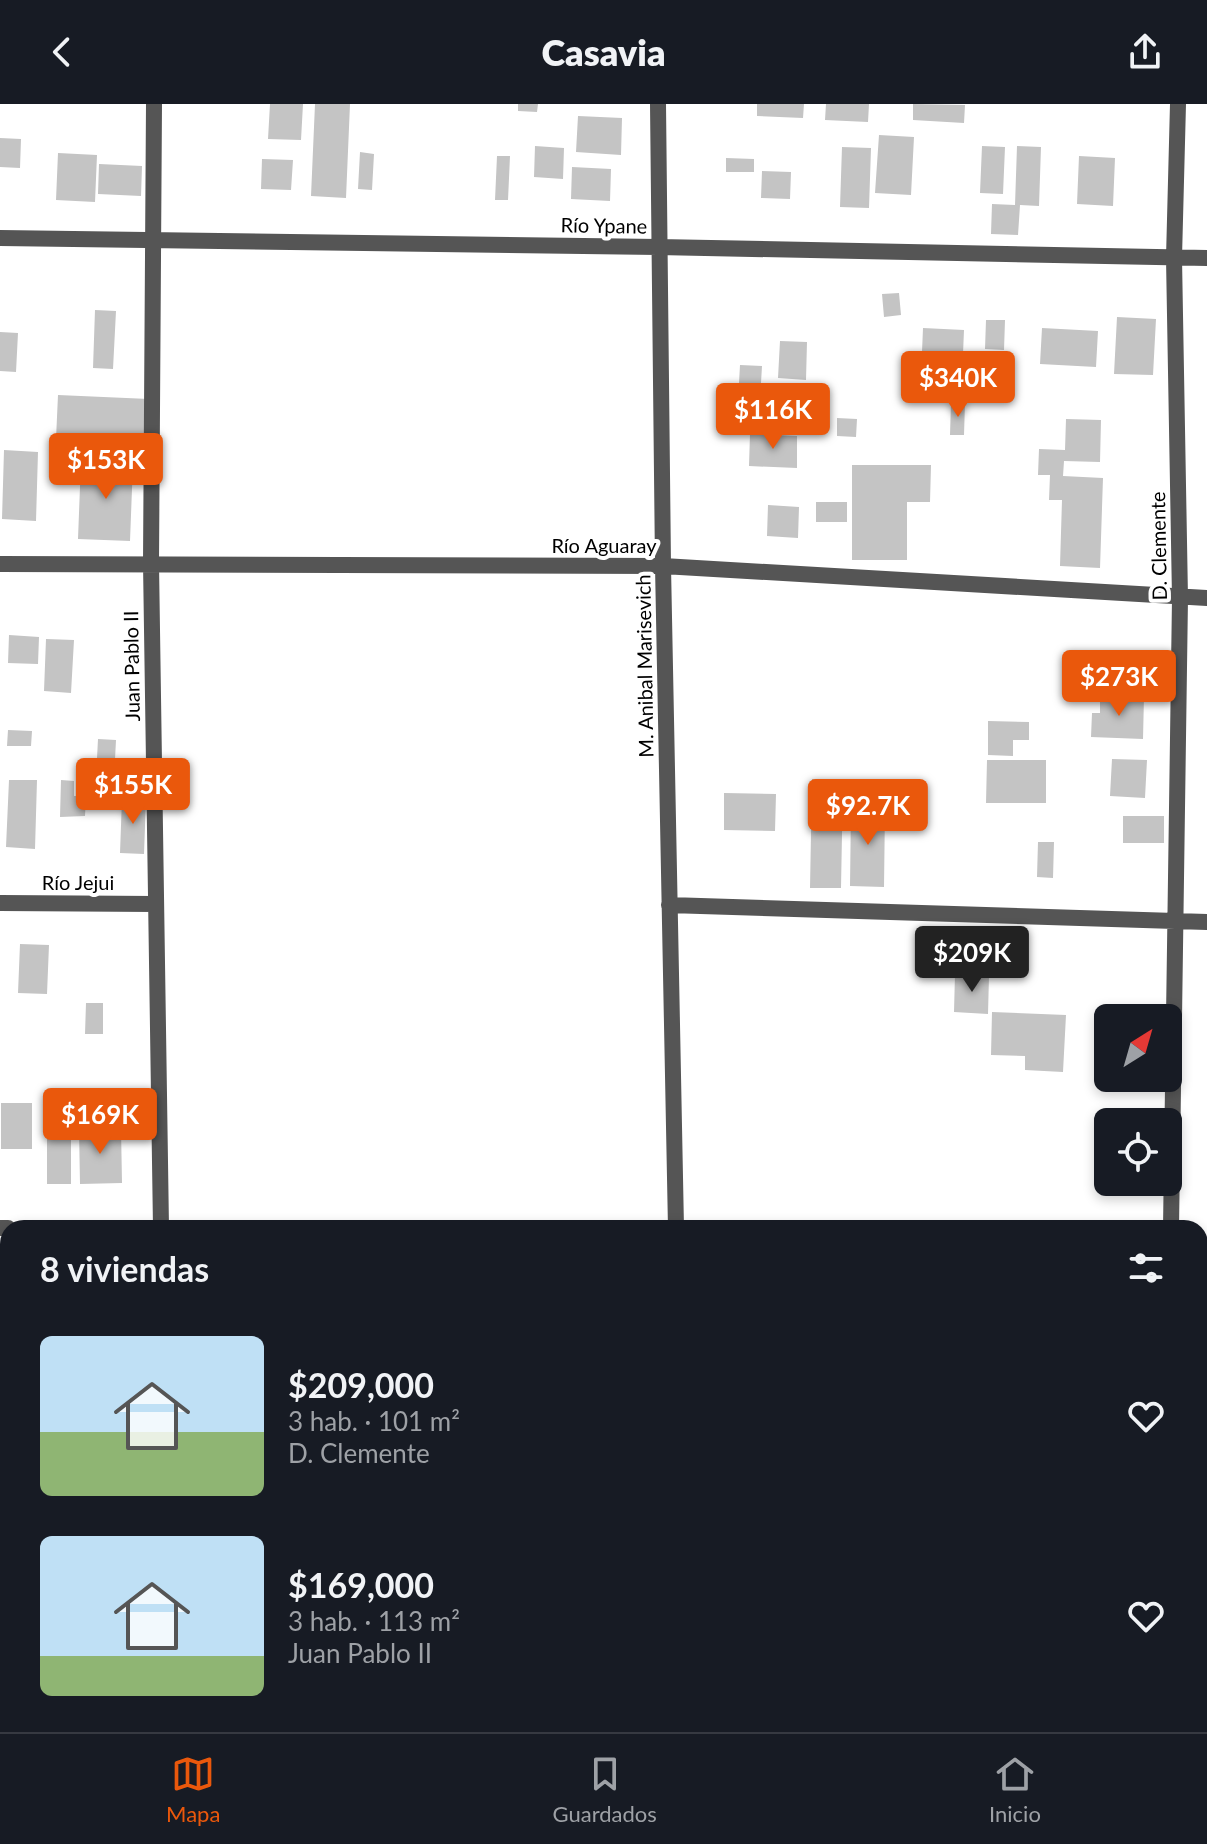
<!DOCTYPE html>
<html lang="es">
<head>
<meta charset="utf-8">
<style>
  :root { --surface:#171b24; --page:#242831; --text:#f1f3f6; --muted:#9ea1a6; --line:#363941; --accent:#ea580c }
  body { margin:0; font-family:Lato,sans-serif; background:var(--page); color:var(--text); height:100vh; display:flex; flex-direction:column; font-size:30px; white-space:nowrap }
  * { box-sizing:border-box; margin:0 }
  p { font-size:26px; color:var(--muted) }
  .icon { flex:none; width:44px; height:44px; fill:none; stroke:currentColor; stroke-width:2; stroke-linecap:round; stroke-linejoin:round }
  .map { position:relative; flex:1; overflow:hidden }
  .side { position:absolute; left:0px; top:1116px; width:1208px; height:512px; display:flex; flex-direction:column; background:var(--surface); border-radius:24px 24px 0 0; box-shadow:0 4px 12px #0003 }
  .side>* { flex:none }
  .needle { width:52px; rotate:37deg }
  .tools { position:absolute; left:1094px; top:900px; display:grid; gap:16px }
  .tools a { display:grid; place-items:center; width:88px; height:88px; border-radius:12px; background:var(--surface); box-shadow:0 4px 12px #0003; font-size:40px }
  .price { position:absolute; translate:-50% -68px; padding:0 18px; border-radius:8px; background:var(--accent); color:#fff; font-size:26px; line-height:52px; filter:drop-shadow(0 2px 4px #0008) }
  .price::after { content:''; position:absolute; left:50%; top:48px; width:24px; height:18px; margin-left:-12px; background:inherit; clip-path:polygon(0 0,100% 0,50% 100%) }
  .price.current { background:#222; color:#fff }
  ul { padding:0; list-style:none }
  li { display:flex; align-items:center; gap:24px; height:200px; padding:0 40px }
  li span { display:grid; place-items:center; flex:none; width:224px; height:160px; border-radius:12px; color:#555 }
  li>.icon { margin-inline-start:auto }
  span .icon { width:96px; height:96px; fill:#fffc; stroke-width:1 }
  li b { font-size:34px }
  h2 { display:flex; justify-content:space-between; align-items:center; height:96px; padding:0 40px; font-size:34px }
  header { display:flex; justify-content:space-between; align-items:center; height:104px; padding:0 40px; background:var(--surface); font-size:36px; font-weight:800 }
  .menu { display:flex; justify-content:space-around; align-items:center; height:112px; border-top:2px solid var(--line); background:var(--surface); font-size:22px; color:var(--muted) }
  .menu a { display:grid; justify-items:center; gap:4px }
  .menu .current { color:var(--accent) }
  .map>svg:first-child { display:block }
  .building { fill:#c4c4c4 }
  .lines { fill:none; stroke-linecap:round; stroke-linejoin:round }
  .street { stroke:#555; stroke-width:16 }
  .labels { text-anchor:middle; stroke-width:8; stroke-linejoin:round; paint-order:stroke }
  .street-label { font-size:20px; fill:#000; stroke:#fff }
</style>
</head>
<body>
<header><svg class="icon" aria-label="back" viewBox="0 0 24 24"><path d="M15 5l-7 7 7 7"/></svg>Casavia<svg class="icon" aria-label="share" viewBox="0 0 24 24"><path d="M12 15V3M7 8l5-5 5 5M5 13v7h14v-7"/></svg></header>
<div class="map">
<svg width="1207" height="1628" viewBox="0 0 1207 1628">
  <rect width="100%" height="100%" fill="#fff"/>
  <path class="building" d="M 270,0 L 303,0 L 301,36 L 268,35 Z
    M 315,0 L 350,0 L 346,94 L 311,92 Z
    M 518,0 L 538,0 L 537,8 L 518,7 Z
    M 757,0 L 804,0 L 803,14 L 757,12 Z
    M 826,0 L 869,0 L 868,18 L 825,16 Z
    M 913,0 L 965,1 L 964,19 L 913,16 Z
    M 578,12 L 622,14 L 621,51 L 576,48 Z
    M 879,31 L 914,33 L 911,91 L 875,89 Z
    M 0,34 L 21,35 L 20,64 L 0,63 Z
    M 535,42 L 564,44 L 563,75 L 534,73 Z
    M 982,42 L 1005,43 L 1003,90 L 980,89 Z
    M 1017,42 L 1041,43 L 1039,102 L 1020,101 L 1018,131 L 991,130 L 992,100 L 1015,101 Z
    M 842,43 L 871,44 L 869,104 L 840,103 Z
    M 360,48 L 374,50 L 372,86 L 358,85 Z
    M 58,49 L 97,51 L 95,98 L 56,96 Z
    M 497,52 L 510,52 L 508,96 L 495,96 Z
    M 1079,52 L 1115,54 L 1113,102 L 1077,100 Z
    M 726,54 L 754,55 L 754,68 L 726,68 Z
    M 262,55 L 293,56 L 291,86 L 261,85 Z
    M 99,60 L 142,62 L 141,92 L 98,90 Z
    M 572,63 L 611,65 L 610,97 L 571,95 Z
    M 762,67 L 791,68 L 790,95 L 761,94 Z
    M 899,189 L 901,211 L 884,213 L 882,190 Z
    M 95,206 L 116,207 L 113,265 L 93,264 Z
    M 1117,213 L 1156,215 L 1153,271 L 1114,270 Z
    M 986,216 L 1005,216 L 1004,246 L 985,245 Z
    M 923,224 L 964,226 L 961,298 L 920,296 Z
    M 1042,224 L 1098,227 L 1096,263 L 1040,260 Z
    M 0,228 L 18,229 L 16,268 L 0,267 Z
    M 780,237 L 807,238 L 806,276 L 778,274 Z
    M 740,261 L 762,262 L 761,279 L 739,279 Z
    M 58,291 L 149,295 L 148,339 L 56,335 Z
    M 951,299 L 965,299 L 964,331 L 950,331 Z
    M 837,314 L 857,315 L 856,333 L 837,332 Z
    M 1066,315 L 1101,316 L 1100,358 L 1064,357 L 1063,372 L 1103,374 L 1100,464 L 1060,462 L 1062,396 L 1049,396 L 1050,371 L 1038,371 L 1039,345 L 1065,346 Z
    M 750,330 L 797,332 L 797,364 L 749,362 Z
    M 4,346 L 38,348 L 36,417 L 2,415 Z
    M 81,357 L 133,359 L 130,437 L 78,435 Z
    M 852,361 L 931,361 L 930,398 L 907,398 L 907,456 L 852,456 Z
    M 816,398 L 847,398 L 847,418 L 816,418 Z
    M 768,401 L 799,403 L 798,434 L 767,432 Z
    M 9,531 L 39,533 L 38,560 L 8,559 Z
    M 46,535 L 74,536 L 71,589 L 44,587 Z
    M 1158,567 L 1159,584 L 1149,584 L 1149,577 L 1142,578 L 1142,568 Z
    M 1100,591 L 1144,592 L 1143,635 L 1091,633 L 1092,609 L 1100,609 Z
    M 988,617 L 1029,618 L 1029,636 L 1013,636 L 1013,652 L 988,651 Z
    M 8,626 L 32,627 L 31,642 L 7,642 Z
    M 98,635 L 116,636 L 114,675 L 96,674 Z
    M 1112,655 L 1147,656 L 1145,694 L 1110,692 Z
    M 987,656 L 1046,656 L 1046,699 L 986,699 Z
    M 812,675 L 843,676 L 841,784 L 810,784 Z
    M 9,676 L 37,676 L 35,745 L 6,743 Z
    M 61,676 L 74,677 L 74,692 L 86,692 L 85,712 L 60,713 Z
    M 724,689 L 776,690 L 775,727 L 724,726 Z
    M 122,694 L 146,695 L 144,750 L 120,749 Z
    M 851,703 L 885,703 L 884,783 L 850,782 Z
    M 1123,712 L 1164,712 L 1164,739 L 1123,739 Z
    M 1038,738 L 1054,738 L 1053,774 L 1037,773 Z
    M 20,840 L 49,841 L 47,890 L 18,889 Z
    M 955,870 L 989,872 L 988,910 L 954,908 Z
    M 86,899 L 103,899 L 103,930 L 85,930 Z
    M 992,908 L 1066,911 L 1063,968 L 1025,966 L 1025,952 L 991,951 Z
    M 1,999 L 32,999 L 32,1045 L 1,1045 Z
    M 121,1024 L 122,1079 L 80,1080 L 79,1025 Z
    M 47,1030 L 71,1030 L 71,1080 L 47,1080 Z
    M 0,1191 L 8,1191 L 8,1268 L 0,1268 Z
    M 888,1620 L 918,1620 L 918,1628 L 888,1628 Z"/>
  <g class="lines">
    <path class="street" d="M 154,0 L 151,459 L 161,1124
      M 658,0 L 663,462 L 676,1124 L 678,1124
      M 0,134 L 658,143 L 1207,154
      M 0,460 L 663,462 L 1207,494
      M 0,799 L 155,800
      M 669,801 L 1207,818
      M 0,1124 L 8,1124
      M 1171,1124 L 1180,494 L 1174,154 L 1178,0
      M 1200,1145 L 1207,1145
      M 0,1447 L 8,1447
      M 1200,1478 L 1207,1478
      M 686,1620 L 686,1628
      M 173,1628 L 173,1620
      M 1163,1628 L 1163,1620"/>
  </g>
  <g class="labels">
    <g class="street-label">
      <text transform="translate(604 122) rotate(1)" y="7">Río Ypane</text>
      <text x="604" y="449">Río Aguaray</text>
      <text transform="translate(1159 442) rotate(-91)" y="7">D. Clemente</text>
      <text transform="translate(132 562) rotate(-91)" y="7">Juan Pablo II</text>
      <text transform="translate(645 562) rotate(-91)" y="7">M. Anibal Marisevich</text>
      <text x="78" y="786">Río Jejui</text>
    </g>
  </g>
</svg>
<div class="tools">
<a><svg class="needle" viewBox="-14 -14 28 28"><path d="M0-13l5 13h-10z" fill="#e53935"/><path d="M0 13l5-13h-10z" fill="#9ea1a6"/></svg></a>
<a><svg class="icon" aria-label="locate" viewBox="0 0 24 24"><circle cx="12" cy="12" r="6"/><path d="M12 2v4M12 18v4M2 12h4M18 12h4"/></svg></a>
</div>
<b class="price" style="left:958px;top:315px">$340K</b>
<b class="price" style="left:773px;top:347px">$116K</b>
<b class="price" style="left:106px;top:397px">$153K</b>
<b class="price" style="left:1119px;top:614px">$273K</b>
<b class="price" style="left:133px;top:722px">$155K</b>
<b class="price" style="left:868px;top:743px">$92.7K</b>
<b class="price current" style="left:972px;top:890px">$209K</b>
<b class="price" style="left:100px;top:1052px">$169K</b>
<section class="side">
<h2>8 viviendas<svg class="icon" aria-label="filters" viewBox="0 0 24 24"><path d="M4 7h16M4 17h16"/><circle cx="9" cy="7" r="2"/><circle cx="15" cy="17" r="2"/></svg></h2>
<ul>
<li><span style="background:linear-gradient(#bfe0f5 60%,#8fb573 0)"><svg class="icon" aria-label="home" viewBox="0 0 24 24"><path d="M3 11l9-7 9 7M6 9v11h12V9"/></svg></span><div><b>$209,000</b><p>3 hab. · 101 m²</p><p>D. Clemente</p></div><svg class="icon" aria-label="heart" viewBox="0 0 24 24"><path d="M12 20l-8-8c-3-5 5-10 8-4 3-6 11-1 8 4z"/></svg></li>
<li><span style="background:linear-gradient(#bfe0f5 75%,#8fb573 0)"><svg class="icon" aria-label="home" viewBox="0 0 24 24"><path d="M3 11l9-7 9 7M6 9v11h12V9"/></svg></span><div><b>$169,000</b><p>3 hab. · 113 m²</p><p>Juan Pablo II</p></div><svg class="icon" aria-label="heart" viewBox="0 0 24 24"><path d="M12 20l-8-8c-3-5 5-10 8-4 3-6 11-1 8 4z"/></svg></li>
</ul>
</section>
</div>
<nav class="menu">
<a class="current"><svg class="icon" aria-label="map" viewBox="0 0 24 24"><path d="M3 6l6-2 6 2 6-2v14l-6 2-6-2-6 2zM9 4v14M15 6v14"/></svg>Mapa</a>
<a><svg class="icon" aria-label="saved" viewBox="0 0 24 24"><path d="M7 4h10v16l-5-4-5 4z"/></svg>Guardados</a>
<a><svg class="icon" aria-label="home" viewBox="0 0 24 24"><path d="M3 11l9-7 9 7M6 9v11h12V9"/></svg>Inicio</a>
</nav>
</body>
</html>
